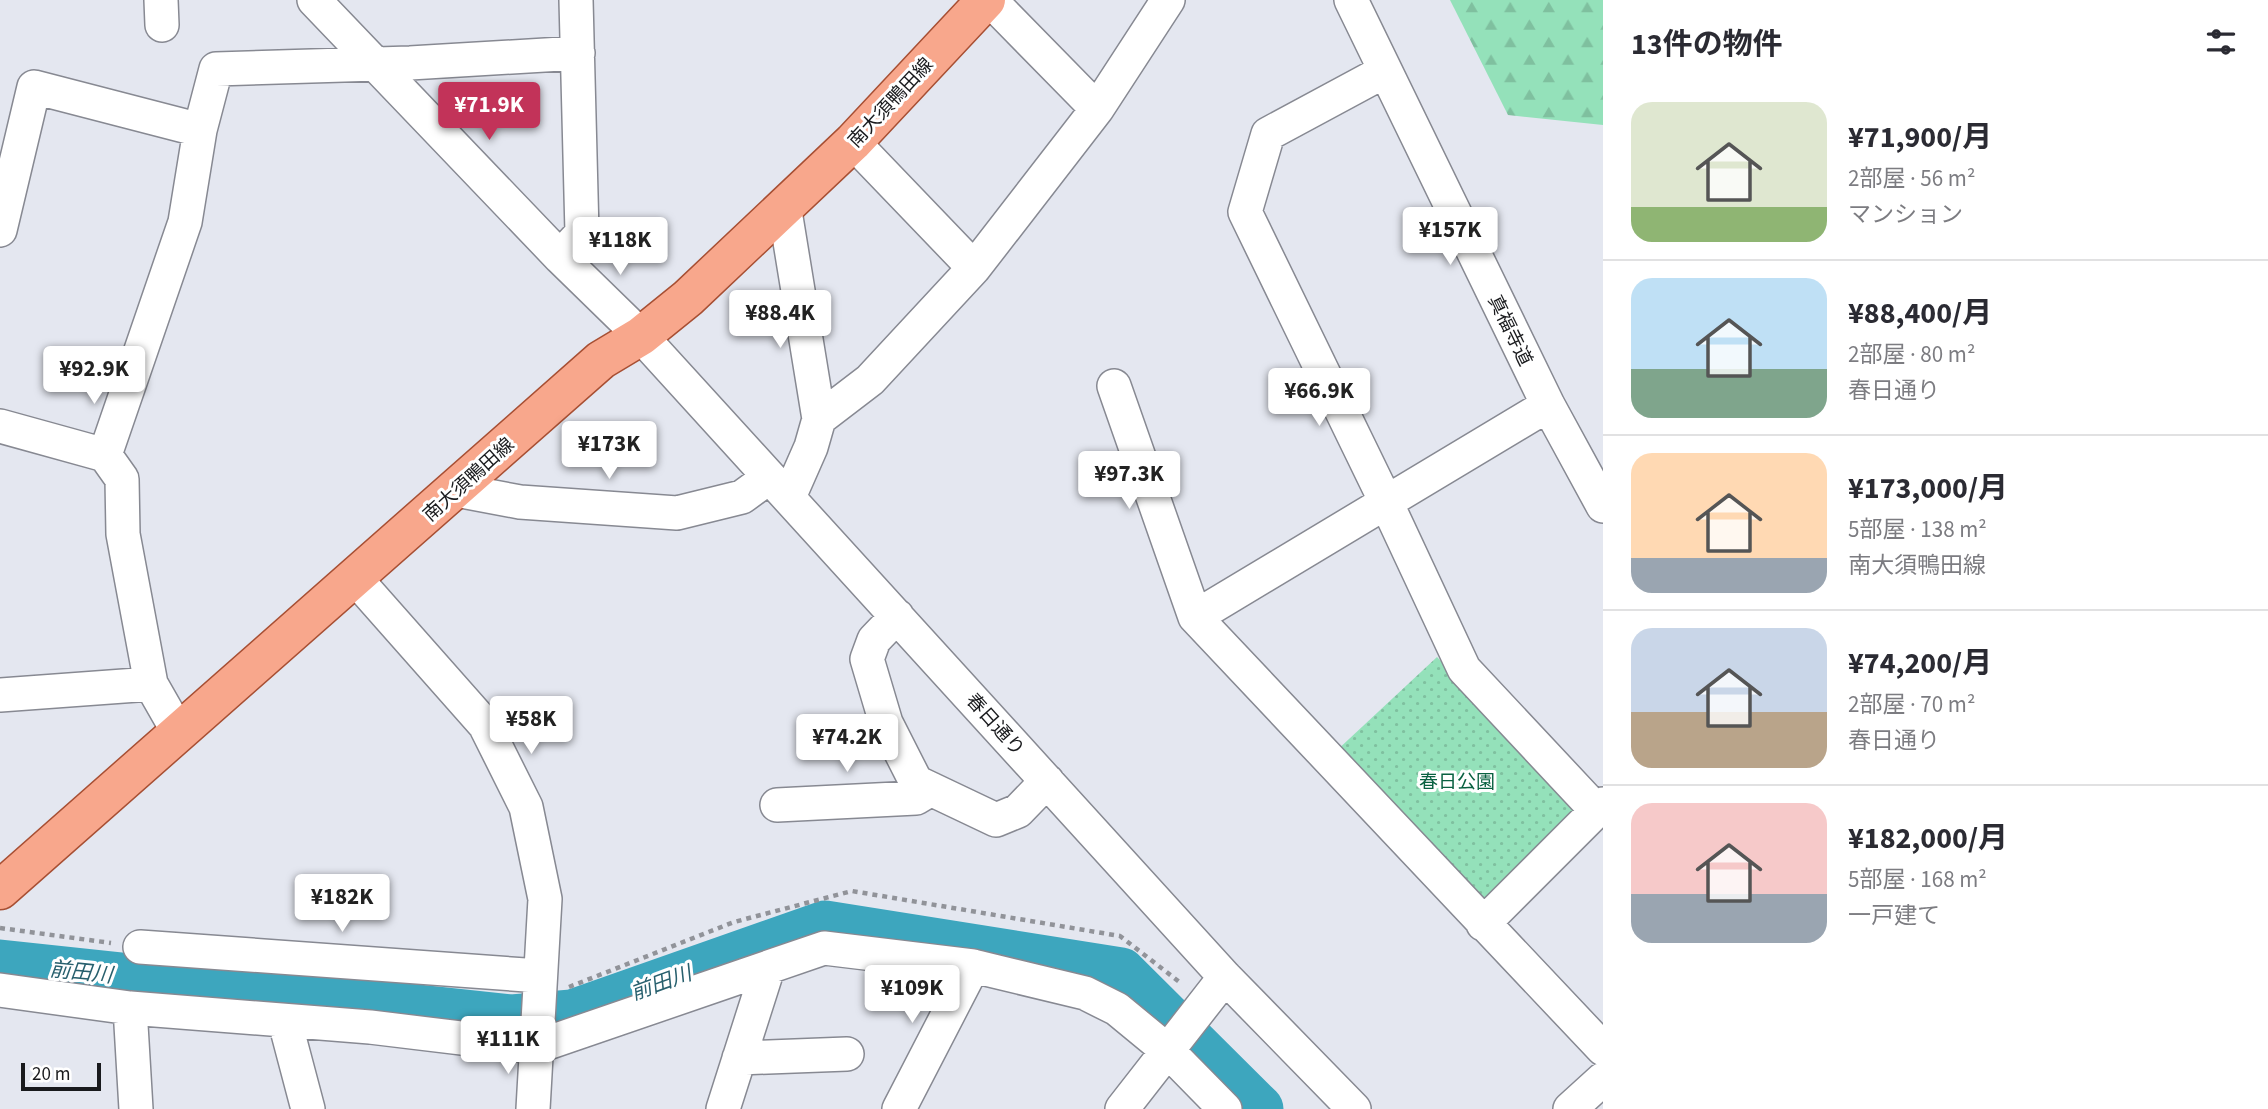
<!DOCTYPE html>
<html lang="ja">
<head>
<meta charset="utf-8">
<style>
  :root { --surface:#fff; --page:#f2f2f3; --text:#2b2b33; --muted:#7c7c81; --line:#e1e1e2; --accent:#c23359 }
  body { margin:0; font-family:"Source Sans 3","Noto Sans JP",sans-serif; background:var(--page); color:var(--text); height:100vh; display:flex; flex-direction:column; font-size:26px; white-space:nowrap }
  * { box-sizing:border-box; margin:0 }
  p { font-size:23px; color:var(--muted) }
  .icon { flex:none; width:38px; height:38px; fill:none; stroke:currentColor; stroke-width:2; stroke-linecap:round; stroke-linejoin:round }
  .map { position:relative; flex:1; overflow:hidden }
  .drawer { display:flex; flex-direction:column; background:var(--surface); width:665px }
  .drawer>* { flex:none }
  .scale { position:absolute; left:21px; bottom:18px; width:80px; box-sizing:border-box; padding-left:7px; border:4px solid #191a1d; border-top:0; font-size:19px; line-height:24px; white-space:nowrap; color:#191a1d; -webkit-text-stroke:5px #fff; paint-order:stroke }
  .price { position:absolute; translate:-50% -60px; padding:0 16px; border-radius:7px; background:#fff; color:#222; font-size:23px; line-height:46px; filter:drop-shadow(0 2px 4px #0008) }
  .price::after { content:''; position:absolute; left:50%; top:42px; width:21px; height:16px; margin-left:-10px; background:inherit; clip-path:polygon(0 0,100% 0,50% 100%) }
  .price.active { background:var(--accent); color:#fff }
  ul { padding:0; list-style:none }
  li { display:flex; align-items:center; gap:21px; height:175px; padding:0 28px }
  li+li { border-top:2px solid var(--line) }
  li span { display:grid; place-items:center; flex:none; width:196px; height:140px; border-radius:21px; color:#555 }
  li>.icon { margin-inline-start:auto }
  span .icon { width:84px; height:84px; fill:#fffc; stroke-width:1 }
  li b { font-size:30px }
  h2 { display:flex; justify-content:space-between; align-items:center; height:84px; padding:0 28px; font-size:30px }
  main { display:flex; flex:1; min-height:0 }
  .map>svg:first-child { display:block }
  .forest { fill:url(#forest-firs) }
  .park { fill:url(#park-dots) }
  .lines { fill:none; stroke-linecap:round; stroke-linejoin:round }
  .river { stroke:#3da6be; stroke-width:49 }
  .minor-casing { stroke:#878992; stroke-width:36 }
  .major-casing { stroke:#a74f33; stroke-width:41 }
  .path { stroke:#919399; stroke-width:4.5; stroke-dasharray:5 5; stroke-linecap:butt }
  .minor { stroke:#fff; stroke-width:33 }
  .major { stroke:#f8a78c; stroke-width:38 }
  .labels { text-anchor:middle; stroke-width:6; stroke-linejoin:round; paint-order:stroke }
  .street-label { font-size:19px; fill:#191a1d; stroke:#fff }
  .park-label { font-size:19px; fill:#096141; stroke:#fff }
  .water-label { font-size:21px; font-style:italic; fill:#28606e; stroke:#fff }
</style>
</head>
<body>
<main>
<div class="map">
<svg width="1603" height="1109" viewBox="0 0 1603 1109">
  <defs>
    <pattern id="forest-firs" width="22" height="20" patternUnits="userSpaceOnUse" patternTransform="scale(1.75)"><rect width="22" height="20" fill="#94e1ba"/><path d="M5 1l3.5 6h-7zM16 11l3.5 6h-7z" fill="#7fc09f"/></pattern>
    <pattern id="park-dots" width="8" height="8" patternUnits="userSpaceOnUse" patternTransform="scale(1.75)"><rect width="8" height="8" fill="#94e1ba"/><path d="M2 2h.1M6 6h.1" fill="none" stroke="#7fc09f" stroke-width="1.8" stroke-linecap="round"/></pattern>
  </defs>
  <rect width="100%" height="100%" fill="#e4e7f0"/>
  <path class="forest" d="M 1450,0 L 1603,0 L 1603,125 L 1508,115 Z"/>
  <path class="park" d="M 1437,657 L 1581,808 L 1481,908 L 1334,753 Z"/>
  <g class="lines">
    <path class="river" d="M 0,964 L 512,1019 L 572,1014 L 825,925 L 1121,972 L 1259,1109"/>
    <defs>
      <path id="minor" d="M 161,0 L 162,25
        M 314,0 L 560,257 L 641,336 L 1225,977 L 1354,1109
        M 990,0 L 1097,109
        M 1351,0 L 1548,405 L 1603,506
        M 1385,71 L 1268,134 L 1245,212 L 1386,502 L 1464,669 L 1596,810
        M 853,142 L 974,268
        M 784,205 L 819,419 L 811,447 L 789,497
        M 0,230 L 34,87 L 200,130
        M 560,257 L 582,233 L 576,0
        M 1114,386 L 1195,617 L 1603,1049
        M 819,419 L 870,380 L 974,268 L 1097,109 L 1168,0
        M 0,426 L 105,455
        M 456,490 L 520,502 L 677,513 L 742,497 L 768,478
        M 355,578 L 485,725 L 526,807 L 545,899 L 533,1109
        M 897,616 L 874,640 L 867,659 L 886,723 L 916,782 L 996,820 L 1018,811 L 1047,781
        M 1195,617 L 1548,405
        M 0,695 L 151,684
        M 179,733 L 151,684 L 123,534 L 122,479 L 105,455 L 185,222 L 200,130 L 216,69 L 410,63 L 578,53
        M 777,805 L 916,798 L 931,789
        M 1483,924 L 1603,804
        M 140,947 L 540,976
        M 0,990 L 130,1008 L 370,1027 L 536,1047 L 824,948 L 973,966 L 1085,993 L 1117,1009 L 1168,1051 L 1225,1109
        M 130,1008 L 136,1109
        M 285,1022 L 308,1109
        M 739,1058 L 847,1054
        M 723,1109 L 768,968
        M 899,1109 L 973,966
        M 1122,1109 L 1225,977
        M 1570,1109 L 1603,1079"/>
      <path id="major" d="M 0,890 L 601,360 L 641,336 L 688,298 L 853,142 L 986,0"/>
    </defs>
    <use href="#minor" class="minor-casing"/>
    <use href="#major" class="major-casing"/>
    <path class="path" d="M 0,928 L 111,943
      M 569,987 L 734,922 L 852,891 L 1120,936 L 1182,984"/>
    <use href="#minor" class="minor"/>
    <use href="#major" class="major"/>
  </g>
  <g class="labels">
    <g class="street-label">
      <text transform="translate(890 102) rotate(-47)" y="7">南大須鴨田線</text>
      <text transform="translate(1511 330) rotate(64)" y="7">真福寺道</text>
      <text transform="translate(468 479) rotate(-42)" y="7">南大須鴨田線</text>
      <text transform="translate(996 724) rotate(48)" y="7">春日通り</text>
    </g>
    <g class="park-label">
      <text x="1457" y="788">春日公園</text>
    </g>
    <g class="water-label">
      <text transform="translate(81 972) rotate(6)" y="7">前田川</text>
      <text transform="translate(661 983) rotate(-20)" y="7">前田川</text>
    </g>
  </g>
</svg>
<div class="scale">20 m</div>
<b class="price active" style="left:489px;top:142px">¥71.9K</b>
<b class="price" style="left:1450px;top:267px">¥157K</b>
<b class="price" style="left:620px;top:277px">¥118K</b>
<b class="price" style="left:780px;top:350px">¥88.4K</b>
<b class="price" style="left:94px;top:406px">¥92.9K</b>
<b class="price" style="left:1319px;top:428px">¥66.9K</b>
<b class="price" style="left:609px;top:481px">¥173K</b>
<b class="price" style="left:1129px;top:511px">¥97.3K</b>
<b class="price" style="left:531px;top:756px">¥58K</b>
<b class="price" style="left:847px;top:774px">¥74.2K</b>
<b class="price" style="left:342px;top:934px">¥182K</b>
<b class="price" style="left:912px;top:1025px">¥109K</b>
<b class="price" style="left:508px;top:1076px">¥111K</b>
</div>
<section class="drawer">
<h2>13件の物件<svg class="icon" aria-label="filters" viewBox="0 0 24 24"><path d="M4 7h16M4 17h16"/><circle cx="9" cy="7" r="2"/><circle cx="15" cy="17" r="2"/></svg></h2>
<ul>
<li><span style="background:linear-gradient(#dfe7d0 75%,#8fb573 0)"><svg class="icon" aria-label="home" viewBox="0 0 24 24"><path d="M3 11l9-7 9 7M6 9v11h12V9"/></svg></span><div><b>¥71,900/月</b><p>2部屋 · 56 m²</p><p>マンション</p></div></li>
<li><span style="background:linear-gradient(#bfe0f5 65%,#7fa58c 0)"><svg class="icon" aria-label="home" viewBox="0 0 24 24"><path d="M3 11l9-7 9 7M6 9v11h12V9"/></svg></span><div><b>¥88,400/月</b><p>2部屋 · 80 m²</p><p>春日通り</p></div></li>
<li><span style="background:linear-gradient(#ffd9b3 75%,#9aa5b1 0)"><svg class="icon" aria-label="home" viewBox="0 0 24 24"><path d="M3 11l9-7 9 7M6 9v11h12V9"/></svg></span><div><b>¥173,000/月</b><p>5部屋 · 138 m²</p><p>南大須鴨田線</p></div></li>
<li><span style="background:linear-gradient(#c9d6e8 60%,#b9a48a 0)"><svg class="icon" aria-label="home" viewBox="0 0 24 24"><path d="M3 11l9-7 9 7M6 9v11h12V9"/></svg></span><div><b>¥74,200/月</b><p>2部屋 · 70 m²</p><p>春日通り</p></div></li>
<li><span style="background:linear-gradient(#f6c9c9 65%,#9aa5b1 0)"><svg class="icon" aria-label="home" viewBox="0 0 24 24"><path d="M3 11l9-7 9 7M6 9v11h12V9"/></svg></span><div><b>¥182,000/月</b><p>5部屋 · 168 m²</p><p>一戸建て</p></div></li>
</ul>
</section>
</main>
</body>
</html>
